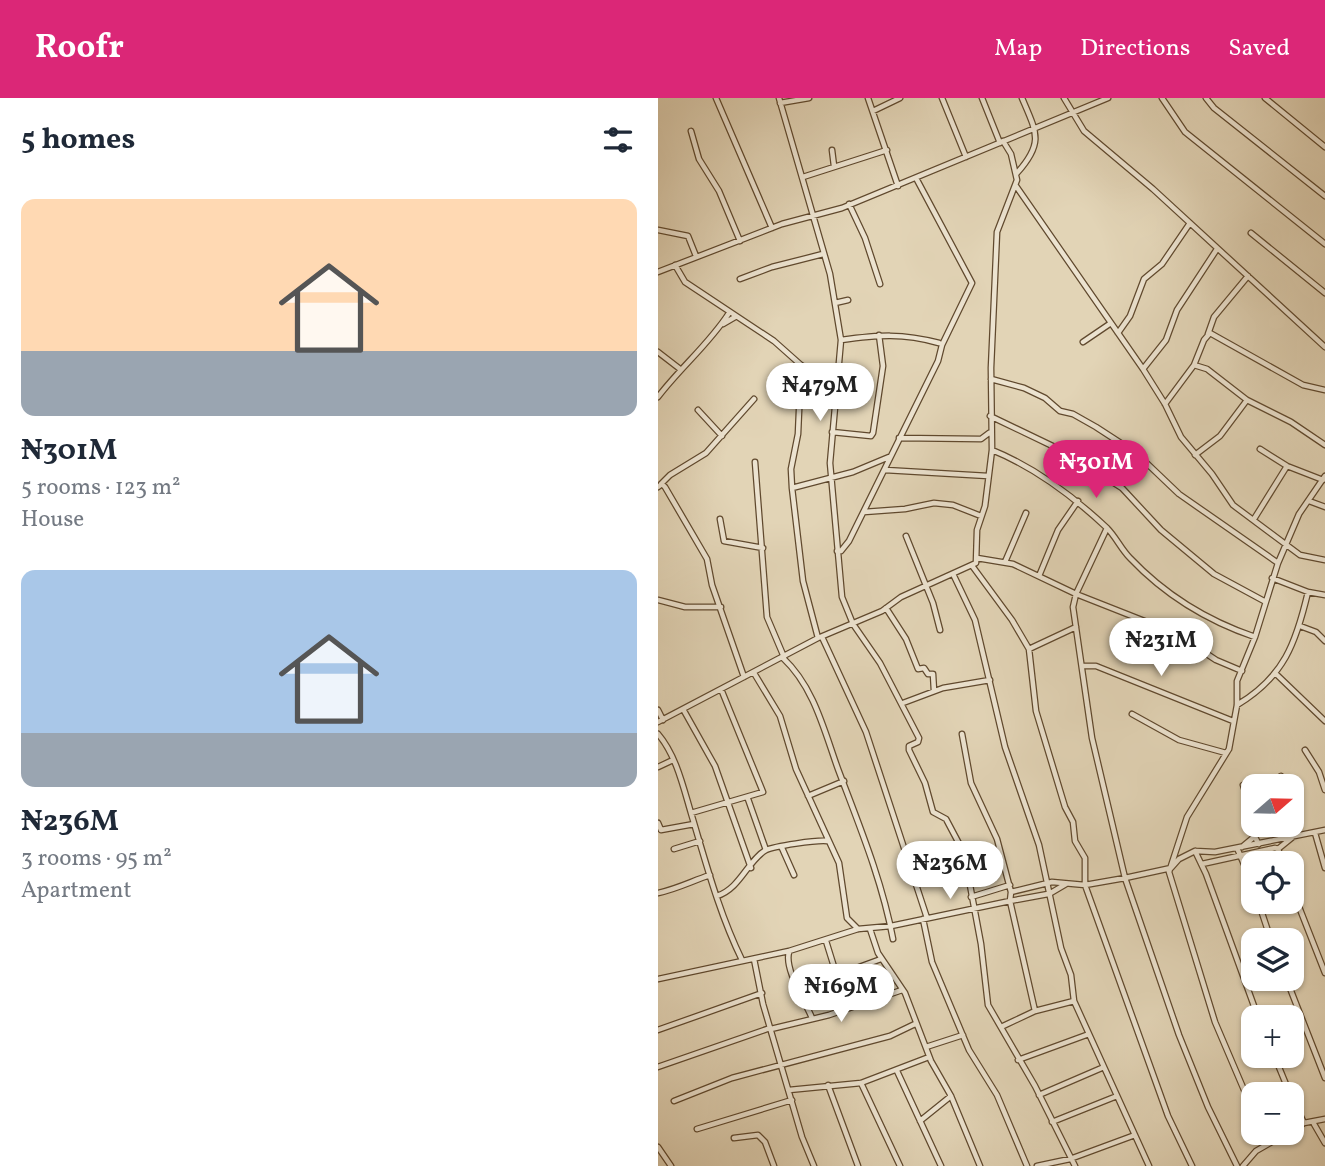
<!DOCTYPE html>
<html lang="en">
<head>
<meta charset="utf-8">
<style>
  :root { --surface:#fff; --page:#f2f2f3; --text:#1f2937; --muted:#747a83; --accent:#db2777 }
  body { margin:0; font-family:Vollkorn,serif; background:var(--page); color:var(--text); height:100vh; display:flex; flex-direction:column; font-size:26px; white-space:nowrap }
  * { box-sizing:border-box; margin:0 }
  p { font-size:23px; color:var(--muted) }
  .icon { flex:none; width:38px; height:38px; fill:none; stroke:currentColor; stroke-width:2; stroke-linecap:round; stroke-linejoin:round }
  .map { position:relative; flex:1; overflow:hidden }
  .drawer { display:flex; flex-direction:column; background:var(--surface); width:658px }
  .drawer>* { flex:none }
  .needle { width:46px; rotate:70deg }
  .fabs { position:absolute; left:583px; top:676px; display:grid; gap:14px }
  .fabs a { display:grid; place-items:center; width:63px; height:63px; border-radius:14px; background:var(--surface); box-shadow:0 2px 5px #0004; font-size:35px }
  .price { position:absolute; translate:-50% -60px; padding:0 16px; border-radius:24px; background:#fff; color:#222; font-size:23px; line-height:46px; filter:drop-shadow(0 2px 4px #0008) }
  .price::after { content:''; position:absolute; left:50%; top:42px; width:21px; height:16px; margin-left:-10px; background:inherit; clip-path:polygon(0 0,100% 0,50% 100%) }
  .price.current { background:var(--accent); color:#fff }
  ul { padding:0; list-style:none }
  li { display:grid; align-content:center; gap:14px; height:371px; padding:0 21px }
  li span { display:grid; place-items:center; height:217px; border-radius:14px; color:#555 }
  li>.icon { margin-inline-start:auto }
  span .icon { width:126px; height:126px; fill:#fffc; stroke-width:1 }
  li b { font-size:30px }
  h2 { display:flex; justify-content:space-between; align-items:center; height:84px; padding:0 21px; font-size:30px }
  header { display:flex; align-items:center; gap:42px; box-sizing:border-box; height:98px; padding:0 35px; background:var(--accent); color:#fff }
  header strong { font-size:33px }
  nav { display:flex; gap:38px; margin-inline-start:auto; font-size:24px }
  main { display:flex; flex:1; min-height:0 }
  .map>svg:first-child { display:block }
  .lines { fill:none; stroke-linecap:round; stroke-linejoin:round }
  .minor-casing { stroke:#60492e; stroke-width:7 }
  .minor { stroke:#ece3d0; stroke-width:4.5 }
</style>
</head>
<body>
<header>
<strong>Roofr</strong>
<nav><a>Map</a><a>Directions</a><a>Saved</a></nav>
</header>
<main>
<section class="drawer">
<h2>5 homes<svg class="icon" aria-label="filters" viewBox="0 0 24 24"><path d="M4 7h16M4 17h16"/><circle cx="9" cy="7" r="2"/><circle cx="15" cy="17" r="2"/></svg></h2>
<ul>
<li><span style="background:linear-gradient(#ffd9b3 70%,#9aa5b1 0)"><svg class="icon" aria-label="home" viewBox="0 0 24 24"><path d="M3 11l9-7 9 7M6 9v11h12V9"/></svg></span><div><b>₦301M</b><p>5 rooms · 123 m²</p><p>House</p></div></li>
<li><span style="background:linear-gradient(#a9c7e8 75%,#9aa5b1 0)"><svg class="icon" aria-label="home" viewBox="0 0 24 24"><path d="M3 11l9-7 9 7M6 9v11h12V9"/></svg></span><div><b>₦236M</b><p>3 rooms · 95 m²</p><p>Apartment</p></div></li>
</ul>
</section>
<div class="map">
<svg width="667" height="1068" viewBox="0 0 667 1068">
  <rect width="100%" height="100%" fill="#e2d4b6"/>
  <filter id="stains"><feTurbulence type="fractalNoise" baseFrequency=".00286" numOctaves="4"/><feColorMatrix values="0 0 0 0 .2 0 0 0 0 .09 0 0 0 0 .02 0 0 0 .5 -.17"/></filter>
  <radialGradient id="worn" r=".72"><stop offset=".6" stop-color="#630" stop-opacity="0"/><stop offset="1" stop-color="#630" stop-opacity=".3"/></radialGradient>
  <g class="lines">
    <defs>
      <path id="minor" d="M 58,0 L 114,130
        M 121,0 L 172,176 L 183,242 L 172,365 L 184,499 L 195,526 L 222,565 L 261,640 L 260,644 L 251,648 L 251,652 L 267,685 L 275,714 L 288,721 L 306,755 L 323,846 L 330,907 L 377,988 L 417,1068
        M 210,0 L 240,88
        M 284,0 L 308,59
        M 324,0 L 342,45
        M 406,0 L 426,33 L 495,91 L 667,249
        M 504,0 L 527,34 L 667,146
        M 548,0 L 556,10 L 667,98
        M 607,0 L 667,49
        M 122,5 L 151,0
        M 215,13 L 242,0
        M 33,33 L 41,61 L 61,93 L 82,143
        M 174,52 L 176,68
        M 359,75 C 386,45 379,35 364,0
        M 145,79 L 229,52
        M 358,88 L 485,271 L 507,306 L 523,339 L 554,376 L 575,407 L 642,457 L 667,462
        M 191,106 L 207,140 L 222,186
        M 0,132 L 30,138 L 38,158
        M 593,135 L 667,195
        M 17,167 L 27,184 L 116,243 L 143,267 L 159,277 L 181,284
        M 0,174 L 124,126 L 184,110 L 450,0
        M 82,181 L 114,169 L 165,156
        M 177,205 L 190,202
        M 65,226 L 77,219
        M 460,235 L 472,218 L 486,181 L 504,166 L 532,125
        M 550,236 L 556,219 L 590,178
        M 183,242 C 221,237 244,235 281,245
        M 425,244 L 453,225
        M 0,254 L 22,271
        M 143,267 L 140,336 L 133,371 L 134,390 L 145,483 L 160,540
        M 536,267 L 549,271 L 589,302 L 633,324 L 667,347
        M 485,271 L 508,242 L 519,212 L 559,151
        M 333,281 L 366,290 L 387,300 L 402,313 L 415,316 L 438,329 L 478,355 L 521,396 L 620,465
        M 0,299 C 22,270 52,245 71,215
        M 507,306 L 536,267 L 546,242 L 552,235 L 645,287 L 667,292
        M 40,312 L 64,338
        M 332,318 L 407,354 L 464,390 L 503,432 L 556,476 L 606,503
        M 174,334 L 213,338 L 215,335 L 225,268 L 221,237
        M 241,340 L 323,341 L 331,335
        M 602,351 L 629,368 L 665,382
        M 334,352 C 376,369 416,399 449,430 L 418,496 L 517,535 L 558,562 L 584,573
        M 537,357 L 562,338 L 589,302
        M 97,364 L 109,519 L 126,559
        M 227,372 L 330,378
        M 3,386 L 12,377 L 48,355 L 96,301
        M 0,389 L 4,386 L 7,389 L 49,461 L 54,487 L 86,579
        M 134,390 L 195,374 L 231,359
        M 651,403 L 667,409
        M 206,414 L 247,411 L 276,405 L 295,407 L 323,418
        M 62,421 L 66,443 L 105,450
        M 596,421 L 629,368
        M 449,430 C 458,439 463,451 472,460 C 507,497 550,523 597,539
        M 248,438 L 275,505 L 282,532
        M 179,453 L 183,453 L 191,443 L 280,263 L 284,247 L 314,185 L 258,80
        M 319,460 L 355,466 L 418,496 L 415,509 L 434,640 L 467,780 L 521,937 L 550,1009 L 579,1068
        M 347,464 L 368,415
        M 315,469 L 354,522 L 371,551 L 378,613 L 407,709 L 415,724 L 417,743 L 427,760 L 427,787 L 510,1018 L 534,1068
        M 296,478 L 317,522 L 347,649 L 381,747 L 403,850 L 413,877 L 416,903 L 491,1068
        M 381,478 L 400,432 L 420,403
        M 614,480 L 650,494 L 667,497
        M 0,502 L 27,509 L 63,509
        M 228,510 L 248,541 L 260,571 L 266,570 L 270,576 L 275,576 L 276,593
        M 642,528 L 658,534 L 667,543
        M 164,539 L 208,634 L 269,820
        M 371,551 L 418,529
        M 125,560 C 156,589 166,632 180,671 C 201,727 224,782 235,841
        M 425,568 L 438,568 L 575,623
        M 96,575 L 122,618 L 138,671 L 181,765 L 189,820 L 200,831
        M 617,575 L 667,623
        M 245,605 L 285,590 L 332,582
        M 579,607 C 626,579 638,545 650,494
        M 25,611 L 57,668 L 93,770
        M 0,612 L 5,622
        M 474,616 L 521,642 L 568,655
        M 0,624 L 160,540 L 224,513 L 243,499 L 318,465 L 319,432 L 327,408 L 334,352 L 333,270 L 339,134 L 359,82 L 353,56 L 345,43
        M 0,636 C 18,657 25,688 33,715 C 48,765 61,815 84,862
        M 304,636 L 313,685 L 339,741 L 353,794
        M 647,652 L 661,674 L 667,692
        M 0,669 L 15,662
        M 623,678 L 626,688
        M 585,687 C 592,705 590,731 601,746
        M 150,698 L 186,683
        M 90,701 L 108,752
        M 33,715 L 105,694 L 63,591
        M 0,725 L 3,732 L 36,726
        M 657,735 L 667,770
        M 584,749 L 596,739
        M 124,750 L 136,777
        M 579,750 L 595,787
        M 16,751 L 42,743
        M 620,751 L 636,738 L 634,708
        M 537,753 L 548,776 L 600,919
        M 544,766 L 617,750 L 620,751 L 625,765
        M 634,791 L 667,875
        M 0,795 C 19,791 34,783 52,777
        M 391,796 L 408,786
        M 59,798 C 82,791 90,762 108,752 C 117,748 158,742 169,743
        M 313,799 L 352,787
        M 600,803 L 613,842
        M 265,821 L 274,864 L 295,914 L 311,952 L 339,997 L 369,1068
        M 212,831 L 220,855 L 247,895 L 273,963 L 293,998 L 322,1068
        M 168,843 L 177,872 L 182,876 L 223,861
        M 131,854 C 126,871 147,903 154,920
        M 96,861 L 105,906 L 144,1039 L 156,1068
        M 628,880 L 667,980
        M 0,881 L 131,853 L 200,831 L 233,828 L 352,803 L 353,794 L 394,784 L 427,787 L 467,780 L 513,770 L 521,761 L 537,753 L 557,754 L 667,732
        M 377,913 L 352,803 L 390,796
        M 343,929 L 377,913 L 416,903
        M 113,931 L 171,917 L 244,892
        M 0,932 L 104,895
        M 268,949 L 305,937
        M 616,957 L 632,996
        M 360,962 L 431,936
        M 0,969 L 112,930
        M 239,973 L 283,1068
        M 203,985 L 242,1068
        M 170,987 L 200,1068
        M 131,992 L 203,985 L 271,959
        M 381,997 L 446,969
        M 634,1000 L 646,1025
        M 16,1003 L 74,980 L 232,938 L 257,926
        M 595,1013 L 557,924 L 511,774 L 529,719 L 571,651 L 579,607 L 579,583 L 597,539 L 620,465 L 641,416 L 667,378
        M 262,1023 L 293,998
        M 394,1024 L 459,998
        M 656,1026 L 667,1045
        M 39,1031 L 134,1002
        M 634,1033 L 646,1025 L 667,1021
        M 604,1034 L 609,1046
        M 76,1040 L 100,1037 L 107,1044 L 116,1068
        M 0,1049 L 13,1068
        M 379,1068 L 412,1061 L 477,1037
        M 585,1068 L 598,1053 L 631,1034"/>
    </defs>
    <use href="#minor" class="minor-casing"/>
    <use href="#minor" class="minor"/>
  </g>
  <rect width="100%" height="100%" filter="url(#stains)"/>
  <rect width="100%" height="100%" fill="url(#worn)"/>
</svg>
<div class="fabs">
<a><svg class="needle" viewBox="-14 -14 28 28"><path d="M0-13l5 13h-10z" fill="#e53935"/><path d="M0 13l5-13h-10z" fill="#747a83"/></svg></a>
<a><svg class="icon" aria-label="locate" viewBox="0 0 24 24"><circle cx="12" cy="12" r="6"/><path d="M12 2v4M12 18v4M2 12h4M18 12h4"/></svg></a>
<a><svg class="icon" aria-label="layers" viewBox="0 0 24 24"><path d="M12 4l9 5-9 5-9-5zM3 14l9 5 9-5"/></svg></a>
<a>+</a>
<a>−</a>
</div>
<b class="price" style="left:162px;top:325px">₦479M</b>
<b class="price current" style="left:438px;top:402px">₦301M</b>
<b class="price" style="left:503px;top:580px">₦231M</b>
<b class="price" style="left:292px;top:803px">₦236M</b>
<b class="price" style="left:183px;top:926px">₦169M</b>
</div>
</main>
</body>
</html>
